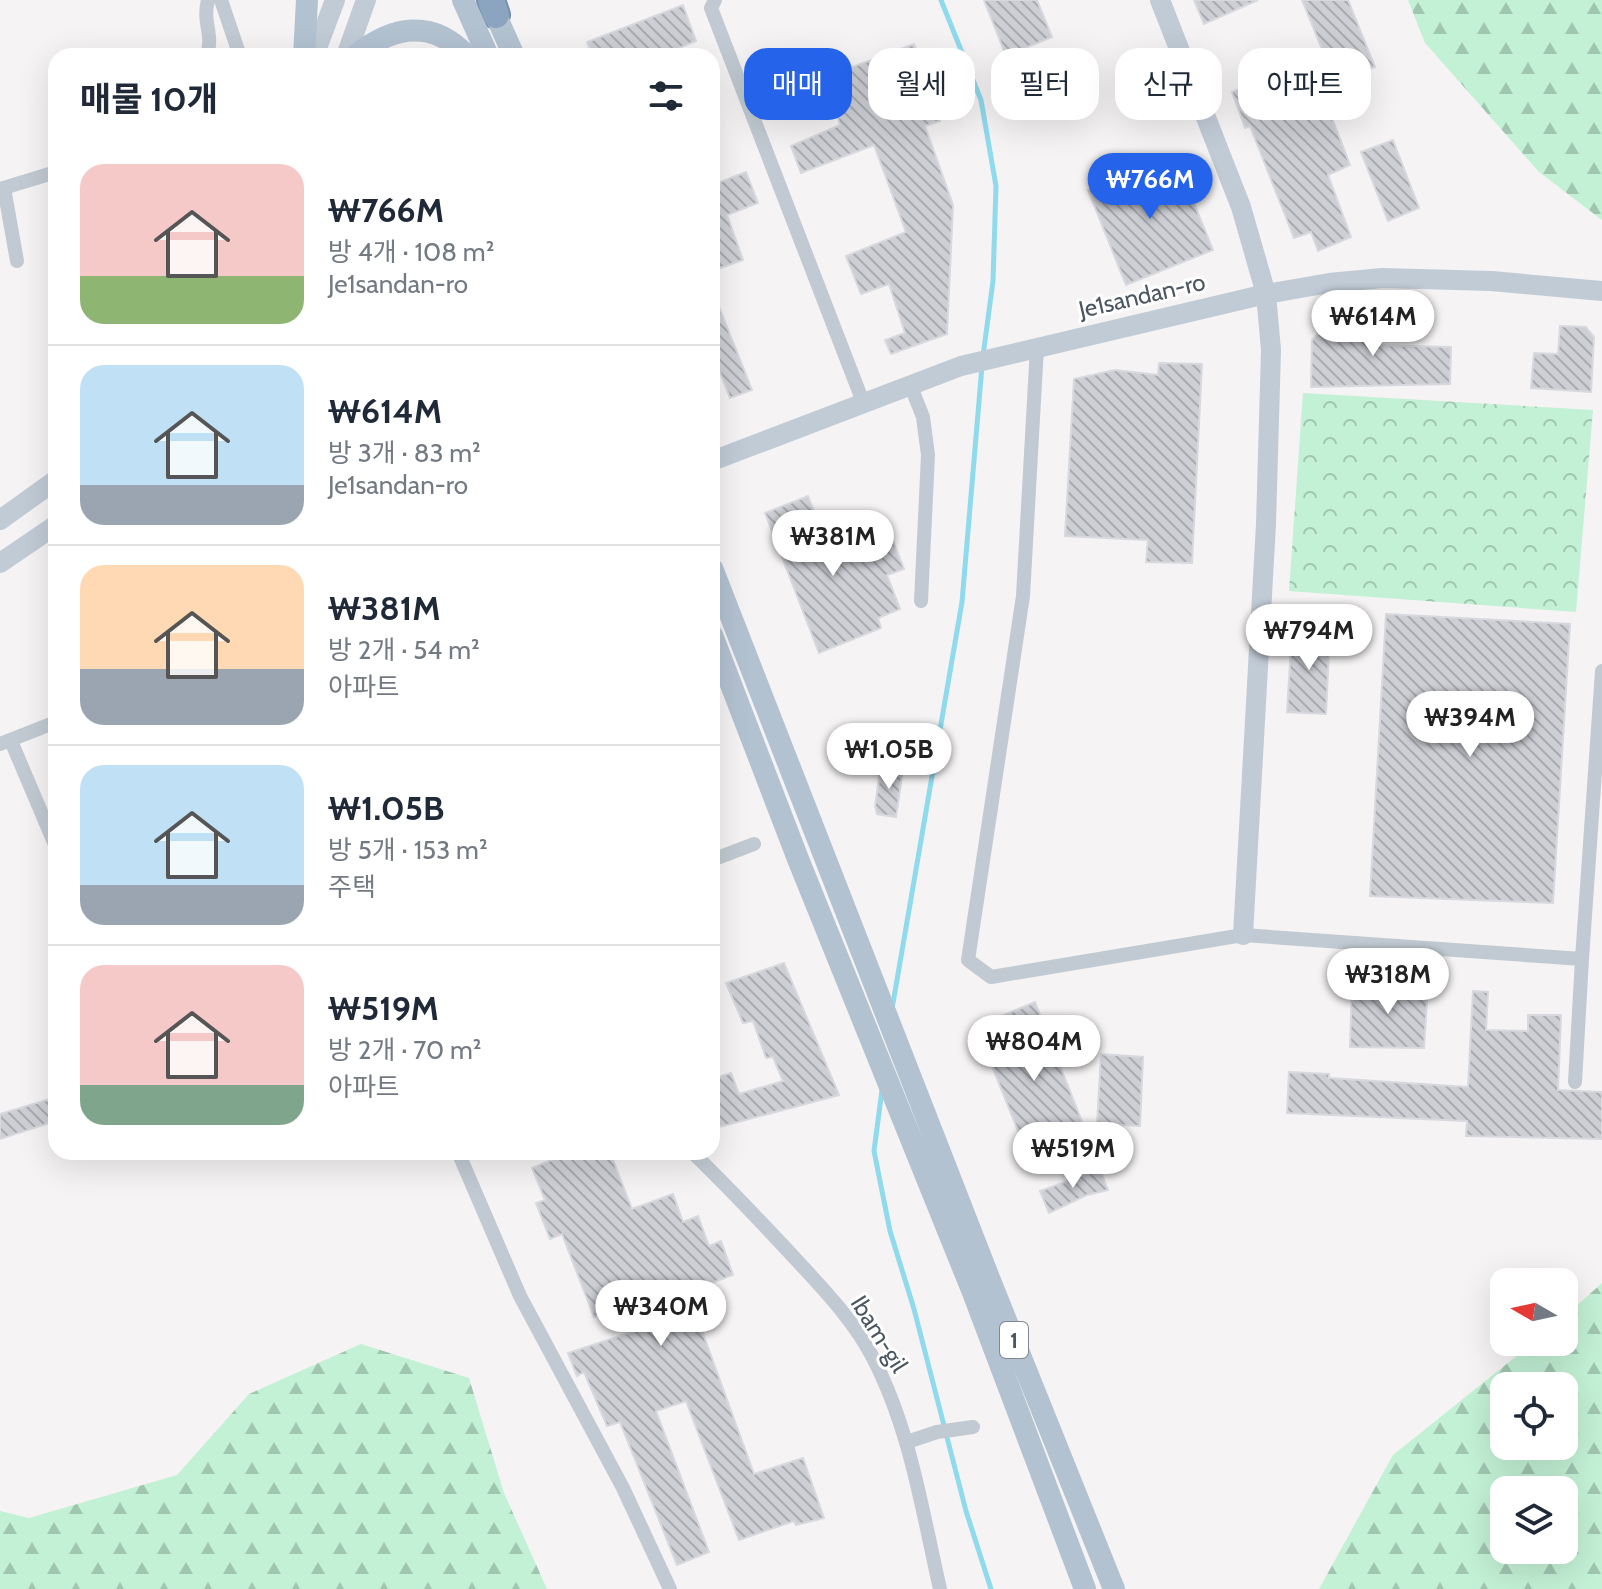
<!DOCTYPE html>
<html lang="ko">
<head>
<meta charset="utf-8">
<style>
  :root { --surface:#fff; --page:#f6f6f7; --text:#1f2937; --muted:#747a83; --line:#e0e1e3; --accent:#2563eb }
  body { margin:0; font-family:Cabin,"Noto Sans KR",sans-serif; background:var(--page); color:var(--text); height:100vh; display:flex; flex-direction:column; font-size:30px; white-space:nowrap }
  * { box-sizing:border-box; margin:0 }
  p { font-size:26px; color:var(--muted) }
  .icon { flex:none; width:44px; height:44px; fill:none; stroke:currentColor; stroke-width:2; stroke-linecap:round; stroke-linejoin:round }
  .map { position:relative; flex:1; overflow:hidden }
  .details { position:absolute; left:48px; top:48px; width:672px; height:1112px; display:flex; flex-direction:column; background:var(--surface); border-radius:24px; box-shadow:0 8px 32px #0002 }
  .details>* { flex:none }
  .hud { position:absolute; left:744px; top:48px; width:738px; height:72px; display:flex; gap:16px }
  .needle { width:52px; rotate:279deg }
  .buttons { position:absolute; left:1490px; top:1268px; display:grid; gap:16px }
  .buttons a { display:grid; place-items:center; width:88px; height:88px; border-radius:16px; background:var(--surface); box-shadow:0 8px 32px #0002; font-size:40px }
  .price { position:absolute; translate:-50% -68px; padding:0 18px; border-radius:28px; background:#fff; color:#222; font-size:26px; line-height:52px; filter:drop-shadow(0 2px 4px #0008) }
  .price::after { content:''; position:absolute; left:50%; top:48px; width:24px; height:18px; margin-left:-12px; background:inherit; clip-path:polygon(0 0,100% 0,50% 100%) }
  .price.selected { background:var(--accent); color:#fff }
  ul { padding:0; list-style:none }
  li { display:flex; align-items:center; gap:24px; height:200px; padding:0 32px }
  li+li { border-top:2px solid var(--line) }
  li span { display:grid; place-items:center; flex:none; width:224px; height:160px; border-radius:24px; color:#555 }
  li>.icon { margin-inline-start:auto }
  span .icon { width:96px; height:96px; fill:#fffc; stroke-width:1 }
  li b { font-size:34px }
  h2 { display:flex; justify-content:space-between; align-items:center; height:96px; padding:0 32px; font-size:34px }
  .tag { padding:0 28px; border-radius:24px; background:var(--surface); box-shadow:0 8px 32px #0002; font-size:28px; line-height:72px }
  .tag.selected { background:var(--accent); color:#fff }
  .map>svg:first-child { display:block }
  .forest { fill:url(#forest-firs); fill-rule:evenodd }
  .park { fill:url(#park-crowns) }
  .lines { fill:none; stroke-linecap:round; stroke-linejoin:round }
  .stream { stroke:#90daee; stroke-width:5 }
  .building { fill:url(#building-back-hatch); stroke:#d7d9de; stroke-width:2 }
  .highway-casing { stroke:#7690ad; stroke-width:30 }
  .street { stroke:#c1cad2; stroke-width:14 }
  .secondary { stroke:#c1cbd6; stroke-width:20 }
  .primary { stroke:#b3c2d1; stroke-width:22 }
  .highway { stroke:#8ba5c1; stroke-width:26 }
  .labels { text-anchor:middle; stroke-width:6; stroke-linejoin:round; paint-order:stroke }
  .shield { fill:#fff; stroke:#808990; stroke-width:2 }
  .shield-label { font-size:22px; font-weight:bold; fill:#4a5661 }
  .street-label { font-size:24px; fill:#4a5661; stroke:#fff }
</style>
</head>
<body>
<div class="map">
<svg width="1602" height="1589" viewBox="0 0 1602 1589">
  <defs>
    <pattern id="forest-firs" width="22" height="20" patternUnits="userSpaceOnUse" patternTransform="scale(2)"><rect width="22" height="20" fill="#c3f1d5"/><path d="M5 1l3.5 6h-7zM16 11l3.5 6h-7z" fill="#a0c6b0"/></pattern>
    <pattern id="park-crowns" width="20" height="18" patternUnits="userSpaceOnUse" patternTransform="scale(2)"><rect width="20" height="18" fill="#c3f1d5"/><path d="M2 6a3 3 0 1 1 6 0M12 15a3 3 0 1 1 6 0" fill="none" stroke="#a0c6b0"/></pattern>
    <pattern id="building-back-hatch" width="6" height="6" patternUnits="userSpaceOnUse" patternTransform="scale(2)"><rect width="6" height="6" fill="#cdcfd5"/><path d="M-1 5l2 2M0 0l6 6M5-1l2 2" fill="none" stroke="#a8abb0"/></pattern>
  </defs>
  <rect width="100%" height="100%" fill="#f5f3f3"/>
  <path class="forest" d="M 1408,0 L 1602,0 L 1602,220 L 1539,172 L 1425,43 Z
    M 1602,1283 L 1602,1589 L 1319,1589 L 1393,1455 L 1534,1342 L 1564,1342 L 1564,1317 ZM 1504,1386 L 1564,1386 L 1564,1446 L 1504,1446 ZM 1504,1490 L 1564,1490 L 1564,1550 L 1504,1550 Z
    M 361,1344 L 469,1378 L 504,1493 L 547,1589 L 0,1589 L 0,1511 L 29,1518 L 177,1475 L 249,1394 Z"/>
  <path class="park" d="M 1303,393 L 1593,410 L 1576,612 L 1289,591 Z"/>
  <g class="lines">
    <path class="stream" d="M 941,0 L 981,100 L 996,186 L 993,281 L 983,356
      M 892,1009 L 962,602 L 982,366
      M 882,1090 L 874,1151 L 890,1231 L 914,1309 L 966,1511 L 991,1589"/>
  </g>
  <path class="building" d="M 984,0 L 1037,0 L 1052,37 L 1006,56 Z
    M 1194,0 L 1258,0 L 1204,24 Z
    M 1302,0 L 1348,0 L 1375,67 L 1334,83 L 1336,88 L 1323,94 L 1350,165 L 1328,175 L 1351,237 L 1318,251 L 1311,232 L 1294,238 L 1250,126 L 1245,128 L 1232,92 L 1324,54 Z
    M 683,5 L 696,41 L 660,56 L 592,56 L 587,42 Z
    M 914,44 L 940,121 L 925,126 L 953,205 L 947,334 L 891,354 L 885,340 L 905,333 L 889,284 L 861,294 L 846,256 L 906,232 L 874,145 L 801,173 L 791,146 L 840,125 L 832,100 L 824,103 L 817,80 Z
    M 1393,140 L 1419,208 L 1388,221 L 1361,152 Z
    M 1177,161 L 1213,250 L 1126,285 L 1088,190 L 1153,164 L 1155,169 Z
    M 746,172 L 758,203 L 727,215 L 743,260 L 712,271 L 712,185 Z
    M 712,289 L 752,390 L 730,398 L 712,352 Z
    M 1374,310 L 1374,345 L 1451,347 L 1450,384 L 1311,387 L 1312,340 L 1334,318 Z
    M 1560,326 L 1586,327 L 1594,337 L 1591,392 L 1531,388 L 1534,353 L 1558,354 Z
    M 1159,363 L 1202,364 L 1192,563 L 1146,562 L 1148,540 L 1065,536 L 1074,379 L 1115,370 L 1158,375 Z
    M 808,496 L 835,564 L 893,541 L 904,569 L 887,575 L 900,609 L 878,618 L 881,628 L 819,653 L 765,513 Z
    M 1386,614 L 1570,624 L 1553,903 L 1370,896 Z
    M 1292,630 L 1330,631 L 1326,714 L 1287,712 Z
    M 881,765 L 903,769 L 896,817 L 877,814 L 875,806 Z
    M 784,963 L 839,1095 L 712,1129 L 712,1079 L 731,1073 L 739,1094 L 783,1081 L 773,1057 L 766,1058 L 753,1021 L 743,1023 L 726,983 Z
    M 1352,983 L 1428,985 L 1424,1048 L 1350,1047 Z
    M 1473,991 L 1488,992 L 1486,1030 L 1528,1031 L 1528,1015 L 1561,1015 L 1558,1090 L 1602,1092 L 1602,1139 L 1466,1136 L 1467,1121 L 1287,1113 L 1289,1072 L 1329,1074 L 1329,1078 L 1468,1087 Z
    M 1035,1002 L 1088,1137 L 1030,1161 L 984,1046 L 996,1041 L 987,1022 Z
    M 1101,1054 L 1143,1057 L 1140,1126 L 1097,1124 Z
    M 53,1098 L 56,1121 L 0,1139 L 0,1114 Z
    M 570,1152 L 610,1152 L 632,1209 L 673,1194 L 683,1222 L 698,1216 L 709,1246 L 721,1241 L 733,1275 L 688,1292 L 754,1474 L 803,1458 L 824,1518 L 796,1525 L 794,1521 L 739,1540 L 686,1401 L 656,1411 L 709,1552 L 677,1565 L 620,1422 L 607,1426 L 584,1372 L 577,1376 L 568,1353 L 683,1315 L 674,1289 L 594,1317 L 562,1234 L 550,1239 L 536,1203 L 545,1200 L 532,1168 Z
    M 1100,1169 L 1108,1190 L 1087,1195 L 1049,1213 L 1040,1191 Z"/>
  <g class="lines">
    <defs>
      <path id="highway" d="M 491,0 L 496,15"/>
    </defs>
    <use href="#highway" class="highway-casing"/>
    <path class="street" d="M 221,0 L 240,56
      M 715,0 L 711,8 L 863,402
      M 207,56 C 214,33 202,24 208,0
      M 4,188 L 17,261
      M 0,189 L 56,172
      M 1037,347 L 1023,596 L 968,960 L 991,977 L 1243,935 L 1582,959 L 1602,671
      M 910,384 L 923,417 L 928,455 L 921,601
      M 11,741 L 56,847
      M 0,744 L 56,722
      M 712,860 L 754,844
      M 1575,1082 L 1582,959
      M 458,1152 L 520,1296 L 623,1488 L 670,1589
      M 692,1152 C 730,1189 766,1227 802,1266 C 827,1293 855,1323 872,1356 C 910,1428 922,1510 940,1589
      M 907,1442 L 937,1432 L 973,1427"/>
    <path class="secondary" d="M 1160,0 L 1241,207 L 1266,294 L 1271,350 L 1266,524 L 1243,935
      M 314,56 L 335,0
      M 346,56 L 366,0
      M 712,461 L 961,366 L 1266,294 L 1329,283 L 1382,278 L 1491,281 L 1602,291
      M 0,520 L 56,480
      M 0,563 L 56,525"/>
    <path class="primary" d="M 463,0 L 488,56
      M 490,2 L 514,56
      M 304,56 L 307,0
      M 355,56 C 392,26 432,18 467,56
      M 712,568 L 989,1278 L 1114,1589
      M 712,635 L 798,859 L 974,1295 L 1085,1589"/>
    <use href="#highway" class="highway"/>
  </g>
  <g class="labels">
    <rect class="shield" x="1000" y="1322" width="28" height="36" rx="6"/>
    <g class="shield-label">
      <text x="1014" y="1348">1</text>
    </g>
    <g class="street-label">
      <text transform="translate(1142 296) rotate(-13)" y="8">Je1sandan-ro</text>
      <text transform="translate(879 1334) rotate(58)" y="8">Ibam-gil</text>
    </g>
  </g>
</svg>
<div class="buttons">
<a><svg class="needle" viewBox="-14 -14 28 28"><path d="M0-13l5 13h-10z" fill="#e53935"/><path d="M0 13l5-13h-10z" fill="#747a83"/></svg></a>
<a><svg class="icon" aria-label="locate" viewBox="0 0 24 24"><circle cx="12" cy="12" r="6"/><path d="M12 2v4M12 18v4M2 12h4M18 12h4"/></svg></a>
<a><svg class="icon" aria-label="layers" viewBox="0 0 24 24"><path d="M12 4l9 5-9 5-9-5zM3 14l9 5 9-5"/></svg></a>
</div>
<b class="price selected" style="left:1150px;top:221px">₩766M</b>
<b class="price" style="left:1373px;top:358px">₩614M</b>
<b class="price" style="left:833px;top:578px">₩381M</b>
<b class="price" style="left:1309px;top:672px">₩794M</b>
<b class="price" style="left:1470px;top:759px">₩394M</b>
<b class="price" style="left:889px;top:791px">₩1.05B</b>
<b class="price" style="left:1388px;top:1016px">₩318M</b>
<b class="price" style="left:1034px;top:1083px">₩804M</b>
<b class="price" style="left:1073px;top:1190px">₩519M</b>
<b class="price" style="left:661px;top:1348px">₩340M</b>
<div class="hud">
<a class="tag selected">매매</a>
<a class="tag">월세</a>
<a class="tag">필터</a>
<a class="tag">신규</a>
<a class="tag">아파트</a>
</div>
<section class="details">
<h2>매물 10개<svg class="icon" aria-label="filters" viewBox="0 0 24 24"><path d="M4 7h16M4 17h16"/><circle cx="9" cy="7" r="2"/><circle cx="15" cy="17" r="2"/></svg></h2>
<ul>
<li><span style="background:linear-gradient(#f6c9c9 70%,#8fb573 0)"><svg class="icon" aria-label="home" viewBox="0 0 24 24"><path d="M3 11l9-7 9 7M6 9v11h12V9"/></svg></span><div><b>₩766M</b><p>방 4개 · 108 m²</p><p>Je1sandan-ro</p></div></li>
<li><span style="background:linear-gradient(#bfe0f5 75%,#9aa5b1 0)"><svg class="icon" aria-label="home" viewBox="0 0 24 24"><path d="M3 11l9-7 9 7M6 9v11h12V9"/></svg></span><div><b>₩614M</b><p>방 3개 · 83 m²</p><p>Je1sandan-ro</p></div></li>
<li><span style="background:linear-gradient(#ffd9b3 65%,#9aa5b1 0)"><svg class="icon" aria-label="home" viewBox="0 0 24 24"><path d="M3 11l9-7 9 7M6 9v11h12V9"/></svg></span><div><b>₩381M</b><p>방 2개 · 54 m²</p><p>아파트</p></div></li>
<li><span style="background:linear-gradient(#bfe0f5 75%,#9aa5b1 0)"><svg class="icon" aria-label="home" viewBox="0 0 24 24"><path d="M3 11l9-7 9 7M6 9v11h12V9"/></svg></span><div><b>₩1.05B</b><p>방 5개 · 153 m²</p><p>주택</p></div></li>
<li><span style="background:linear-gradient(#f6c9c9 75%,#7fa58c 0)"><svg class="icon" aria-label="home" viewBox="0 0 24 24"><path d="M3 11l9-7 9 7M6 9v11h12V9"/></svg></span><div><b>₩519M</b><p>방 2개 · 70 m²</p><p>아파트</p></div></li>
</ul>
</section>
</div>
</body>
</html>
